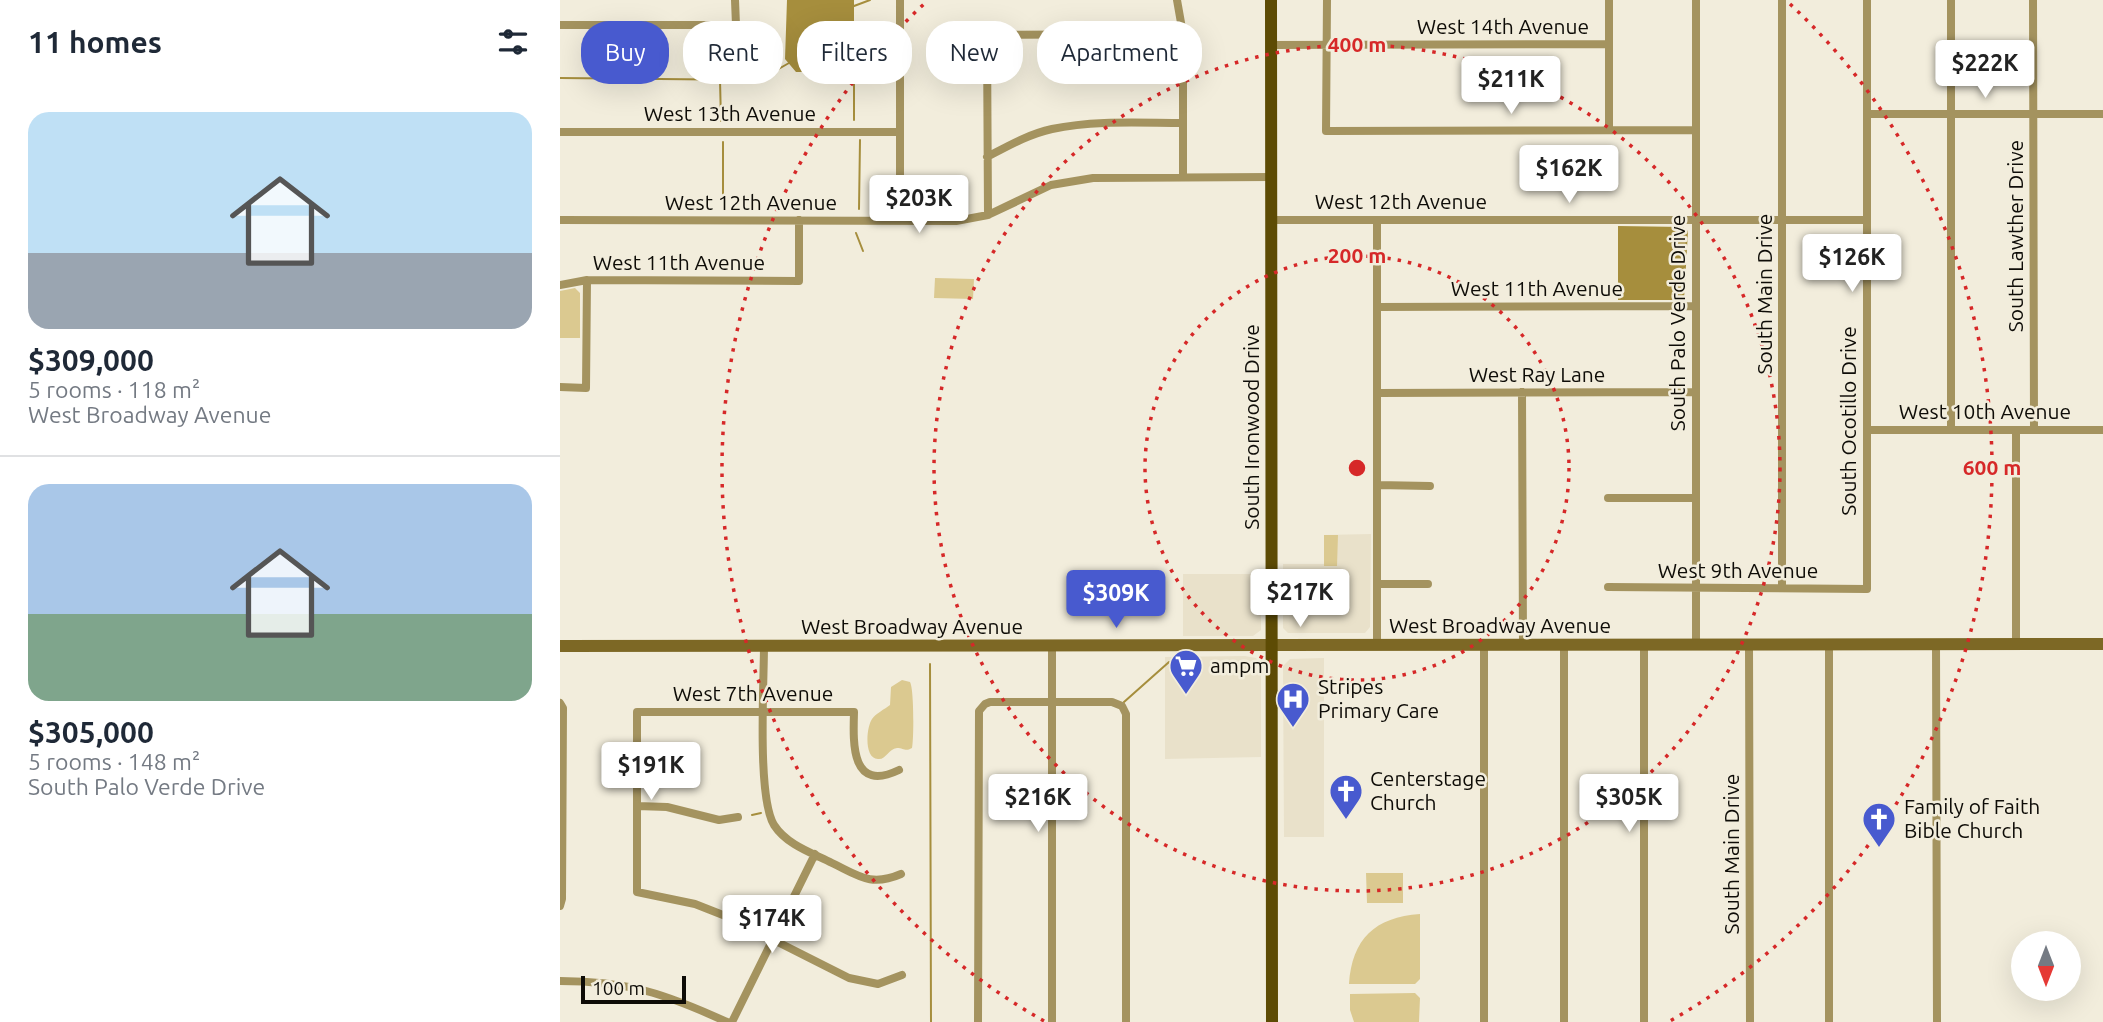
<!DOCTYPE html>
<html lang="en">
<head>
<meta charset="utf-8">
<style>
  :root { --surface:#fff; --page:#f2f2f3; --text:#1f2937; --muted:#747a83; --line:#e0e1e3; --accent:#485acf }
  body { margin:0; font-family:Ubuntu,sans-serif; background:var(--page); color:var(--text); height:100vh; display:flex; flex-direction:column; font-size:26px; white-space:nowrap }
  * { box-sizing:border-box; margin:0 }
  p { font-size:23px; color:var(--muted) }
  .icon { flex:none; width:38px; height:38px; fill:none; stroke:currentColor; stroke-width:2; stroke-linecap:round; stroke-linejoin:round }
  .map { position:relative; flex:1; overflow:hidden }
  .side { display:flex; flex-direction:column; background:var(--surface); width:560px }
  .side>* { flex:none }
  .guide { position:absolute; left:21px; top:21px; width:665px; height:63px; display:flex; gap:14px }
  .needle { width:46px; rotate:180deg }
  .tools { position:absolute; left:1451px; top:931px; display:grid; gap:14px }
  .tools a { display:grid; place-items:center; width:70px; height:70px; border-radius:50%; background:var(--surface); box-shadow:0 7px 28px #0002; font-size:35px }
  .scale { position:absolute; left:21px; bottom:18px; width:105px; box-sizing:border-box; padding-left:7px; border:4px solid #0e0c07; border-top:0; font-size:19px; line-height:24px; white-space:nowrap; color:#0e0c07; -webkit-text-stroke:5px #f2eddc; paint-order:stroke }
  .price { position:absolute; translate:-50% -60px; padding:0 16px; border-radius:7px; background:#fff; color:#222; font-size:23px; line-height:46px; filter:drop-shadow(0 2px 4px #0008) }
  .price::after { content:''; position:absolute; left:50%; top:42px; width:21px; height:16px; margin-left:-10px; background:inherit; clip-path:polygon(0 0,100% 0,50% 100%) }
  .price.on { background:var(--accent); color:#fff }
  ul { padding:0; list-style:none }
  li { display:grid; align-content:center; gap:14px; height:371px; padding:0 28px }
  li+li { border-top:2px solid var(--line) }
  li span { display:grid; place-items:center; height:217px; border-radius:21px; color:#555 }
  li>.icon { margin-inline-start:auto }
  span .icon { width:126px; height:126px; fill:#fffc; stroke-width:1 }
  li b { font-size:30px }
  h2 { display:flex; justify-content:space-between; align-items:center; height:84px; padding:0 28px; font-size:30px }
  .pill { padding:0 24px; border-radius:28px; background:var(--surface); box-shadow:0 7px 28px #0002; font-size:24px; line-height:63px }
  .pill.on { background:var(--accent); color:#fff }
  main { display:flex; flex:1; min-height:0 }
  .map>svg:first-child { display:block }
  .built { fill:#e9e1ca }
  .green { fill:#dbc990 }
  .water { fill:#a68e3d }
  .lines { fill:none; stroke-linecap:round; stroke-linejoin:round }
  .stream { stroke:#a68e3d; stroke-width:2 }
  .street { stroke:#a4935f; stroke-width:8 }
  .secondary { stroke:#7d6825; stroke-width:12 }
  .primary { stroke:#5d4b04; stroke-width:12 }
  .ring { fill:none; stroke:#d62828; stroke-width:3.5; stroke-dasharray:3.5 7 }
  .labels { text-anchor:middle; stroke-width:5; stroke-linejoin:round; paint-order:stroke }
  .street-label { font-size:21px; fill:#0e0c07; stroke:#f2eddc }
  .poi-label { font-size:21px; fill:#0e0c07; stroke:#f2eddc; text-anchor:start }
  .centre { fill:#d62828; stroke:#f2eddc; stroke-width:3.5 }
  .ring-label { font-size:21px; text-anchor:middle; font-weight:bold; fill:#d62828; stroke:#f2eddc; stroke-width:5; stroke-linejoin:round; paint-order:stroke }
</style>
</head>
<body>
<main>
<section class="side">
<h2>11 homes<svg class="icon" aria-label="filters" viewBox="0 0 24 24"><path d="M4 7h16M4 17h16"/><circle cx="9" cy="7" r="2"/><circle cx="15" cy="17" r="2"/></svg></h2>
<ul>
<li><span style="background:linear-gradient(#bfe0f5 65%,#9aa5b1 0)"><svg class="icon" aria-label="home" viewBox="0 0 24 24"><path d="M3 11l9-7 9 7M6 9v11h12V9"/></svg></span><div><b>$309,000</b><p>5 rooms · 118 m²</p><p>West Broadway Avenue</p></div></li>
<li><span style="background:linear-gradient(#a9c7e8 60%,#7fa58c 0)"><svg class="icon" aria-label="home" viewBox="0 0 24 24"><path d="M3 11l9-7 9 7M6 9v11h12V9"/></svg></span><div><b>$305,000</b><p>5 rooms · 148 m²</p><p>South Palo Verde Drive</p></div></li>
</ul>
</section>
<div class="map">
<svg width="1543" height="1022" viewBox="0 0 1543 1022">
  <rect width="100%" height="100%" fill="#f2eddc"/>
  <path class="built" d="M 811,534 L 810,627 L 805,633 L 728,633 L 723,628 L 723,564 L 764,564 L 764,535 Z
    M 623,574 L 701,574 L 701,630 L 693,636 L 623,636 Z
    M 685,656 L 696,658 L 701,665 L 701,757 L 605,759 L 605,657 Z
    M 764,658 L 764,837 L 724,837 L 723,666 L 730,659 Z"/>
  <path class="green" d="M 375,278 L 414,279 L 413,299 L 374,298 Z
    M 15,288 L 20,293 L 20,338 L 0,338 L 0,291 Z
    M 764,535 L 778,535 L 777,566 L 764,566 Z
    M 342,680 L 350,682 C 354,689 354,738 352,748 C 345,752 344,748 337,748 C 328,749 326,760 318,759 C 304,759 306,728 312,719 C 315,714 325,709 330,705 L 331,687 Z
    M 806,873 L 843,873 L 843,903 L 807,903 Z
    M 860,914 L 860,979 L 855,984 L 789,984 C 792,939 815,917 860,914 Z
    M 855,993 L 860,998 L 859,1022 L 794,1022 L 790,1010 L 790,994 Z"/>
  <path class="water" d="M 227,0 L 294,0 L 294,61 L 284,72 L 236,72 L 225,59 Z
    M 1058,226 L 1123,227 L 1128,231 L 1124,300 L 1058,300 Z"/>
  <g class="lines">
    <path class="stream" d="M 294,6 L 310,0
      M 289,66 L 294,78 L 294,120
      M 0,78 L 199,80 L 229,63
      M 160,80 L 161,121
      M 299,209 L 300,140
      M 163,211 L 163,142
      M 296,233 L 303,251
      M 370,664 L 371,1022
      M 564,702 L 609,662
      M 192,815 L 201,813"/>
    <path class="street" d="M 617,0 L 623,34 L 623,177
      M 767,0 L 766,131 L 1136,130
      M 1049,0 L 1049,130
      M 1136,0 L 1136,645
      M 1222,0 L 1222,588
      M 1391,0 L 1391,430
      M 1473,0 L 1474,430
      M 0,25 L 176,25 L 175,0
      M 711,45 L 1049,44
      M 1307,114 L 1543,114
      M 0,132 L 340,132
      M 427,157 C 448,146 469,134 492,129 C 535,120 580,123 623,123
      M 428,215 L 427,35 L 623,34
      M 0,220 L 396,221 L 428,215 L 491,185 L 533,178 L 711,177
      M 711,220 L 1307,220
      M 340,221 L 340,0
      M 0,285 L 27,280 L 239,281 L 239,220
      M 817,307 L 1136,306
      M 0,387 L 26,388 L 27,280
      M 962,392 L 963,645
      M 817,393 L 1136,392
      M 1307,430 L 1543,430
      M 1456,430 L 1456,644
      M 817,485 L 870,486
      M 1048,498 L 1136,498
      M 817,584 L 868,584
      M 1048,587 L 1307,589 L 1307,0
      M 1376,644 L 1377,1022
      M 204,645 C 204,683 197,797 214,825 C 227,845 252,853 272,863 C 299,876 311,887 341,874
      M 817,645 L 817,220
      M 924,645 L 924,1022
      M 1084,645 L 1084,1022
      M 1189,645 L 1190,1022
      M 0,703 L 3,708 L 2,899 L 0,906
      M 339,770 C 291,793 293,744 294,712 L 77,712 L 77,892 L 135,904 L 168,917 L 289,978 L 318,984 L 342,975
      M 77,806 L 107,807 L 159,820 L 178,817
      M 0,981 C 68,981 106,994 167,1022
      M 172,1022 L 255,854
      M 418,1022 L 419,711 L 425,704 L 430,702 L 552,702 L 562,706 L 566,714 L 566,1022
      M 492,1022 L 492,646
      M 1004,1022 L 1004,645
      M 1269,1022 L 1269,645"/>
    <path class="secondary" d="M 0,646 L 1543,644"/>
    <path class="primary" d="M 711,0 L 712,1022"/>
  </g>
  <g class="ring">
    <circle cx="797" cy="468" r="212"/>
    <circle cx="797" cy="468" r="423"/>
    <path d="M484 1021A635 635 0 0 1 364 4M1230 4A635 635 0 0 1 1110 1021"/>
  </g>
  <defs>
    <symbol id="supermarket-pin" viewBox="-11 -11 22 30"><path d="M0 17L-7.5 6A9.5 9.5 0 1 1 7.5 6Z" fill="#485acf" stroke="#f2eddc"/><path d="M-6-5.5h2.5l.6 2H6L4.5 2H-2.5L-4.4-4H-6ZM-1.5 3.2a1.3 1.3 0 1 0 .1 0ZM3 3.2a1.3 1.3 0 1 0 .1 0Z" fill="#fff"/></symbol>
    <symbol id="hospital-pin" viewBox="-11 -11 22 30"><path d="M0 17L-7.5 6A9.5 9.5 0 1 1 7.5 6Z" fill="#485acf" stroke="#f2eddc"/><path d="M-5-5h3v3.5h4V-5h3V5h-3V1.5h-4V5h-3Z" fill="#fff"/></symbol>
    <symbol id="church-pin" viewBox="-11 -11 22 30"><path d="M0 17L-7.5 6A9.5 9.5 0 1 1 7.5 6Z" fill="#485acf" stroke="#f2eddc"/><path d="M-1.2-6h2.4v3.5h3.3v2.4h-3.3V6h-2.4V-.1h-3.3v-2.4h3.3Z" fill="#fff"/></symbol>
  </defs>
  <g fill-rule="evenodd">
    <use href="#supermarket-pin" x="607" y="647" width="38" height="52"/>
    <use href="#hospital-pin" x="714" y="680" width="38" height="52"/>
    <use href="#church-pin" x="767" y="772" width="38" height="52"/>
    <use href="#church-pin" x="1300" y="800" width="38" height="52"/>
  </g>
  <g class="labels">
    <g class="street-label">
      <text x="943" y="34">West 14th Avenue</text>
      <text x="170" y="121">West 13th Avenue</text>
      <text x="841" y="209">West 12th Avenue</text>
      <text x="191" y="210">West 12th Avenue</text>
      <text transform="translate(1456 236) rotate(-90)" y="7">South Lawther Drive</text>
      <text x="119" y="270">West 11th Avenue</text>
      <text x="977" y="296">West 11th Avenue</text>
      <text transform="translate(1205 294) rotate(-90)" y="7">South Main Drive</text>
      <text transform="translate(1118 323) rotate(-90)" y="7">South Palo Verde Drive</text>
      <text x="977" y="382">West Ray Lane</text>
      <text x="1425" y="419">West 10th Avenue</text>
      <text transform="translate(1289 421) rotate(-90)" y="7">South Ocotillo Drive</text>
      <text transform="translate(692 427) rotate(-90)" y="7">South Ironwood Drive</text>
      <text x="1178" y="578">West 9th Avenue</text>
      <text x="940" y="633">West Broadway Avenue</text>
      <text x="352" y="634">West Broadway Avenue</text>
      <text x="193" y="701">West 7th Avenue</text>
      <text transform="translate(1172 854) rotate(-90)" y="7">South Main Drive</text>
    </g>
    <g class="poi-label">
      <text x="650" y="673">ampm</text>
      <text x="758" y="694">Stripes<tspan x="758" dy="24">Primary Care</tspan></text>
      <text x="810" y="786">Centerstage<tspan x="810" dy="24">Church</tspan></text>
      <text x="1344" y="814">Family of Faith<tspan x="1344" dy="24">Bible Church</tspan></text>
    </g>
  </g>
  <circle cx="797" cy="468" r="10" class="centre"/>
  <g class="ring-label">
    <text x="797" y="52">400 m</text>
    <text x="797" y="263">200 m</text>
    <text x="1432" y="475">600 m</text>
  </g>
</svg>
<div class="tools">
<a><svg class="needle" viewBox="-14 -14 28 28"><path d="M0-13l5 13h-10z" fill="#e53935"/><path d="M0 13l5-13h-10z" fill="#747a83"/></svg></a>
</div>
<div class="scale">100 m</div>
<b class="price" style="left:1425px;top:100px">$222K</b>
<b class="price" style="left:951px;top:116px">$211K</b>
<b class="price" style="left:1009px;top:205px">$162K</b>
<b class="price" style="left:359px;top:235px">$203K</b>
<b class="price" style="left:1292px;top:294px">$126K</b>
<b class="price" style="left:740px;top:629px">$217K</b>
<b class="price on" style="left:556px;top:630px">$309K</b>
<b class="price" style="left:91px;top:802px">$191K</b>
<b class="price" style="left:478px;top:834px">$216K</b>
<b class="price" style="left:1069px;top:834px">$305K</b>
<b class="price" style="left:212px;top:955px">$174K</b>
<div class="guide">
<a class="pill on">Buy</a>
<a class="pill">Rent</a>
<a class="pill">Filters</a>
<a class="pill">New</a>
<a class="pill">Apartment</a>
</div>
</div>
</main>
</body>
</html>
